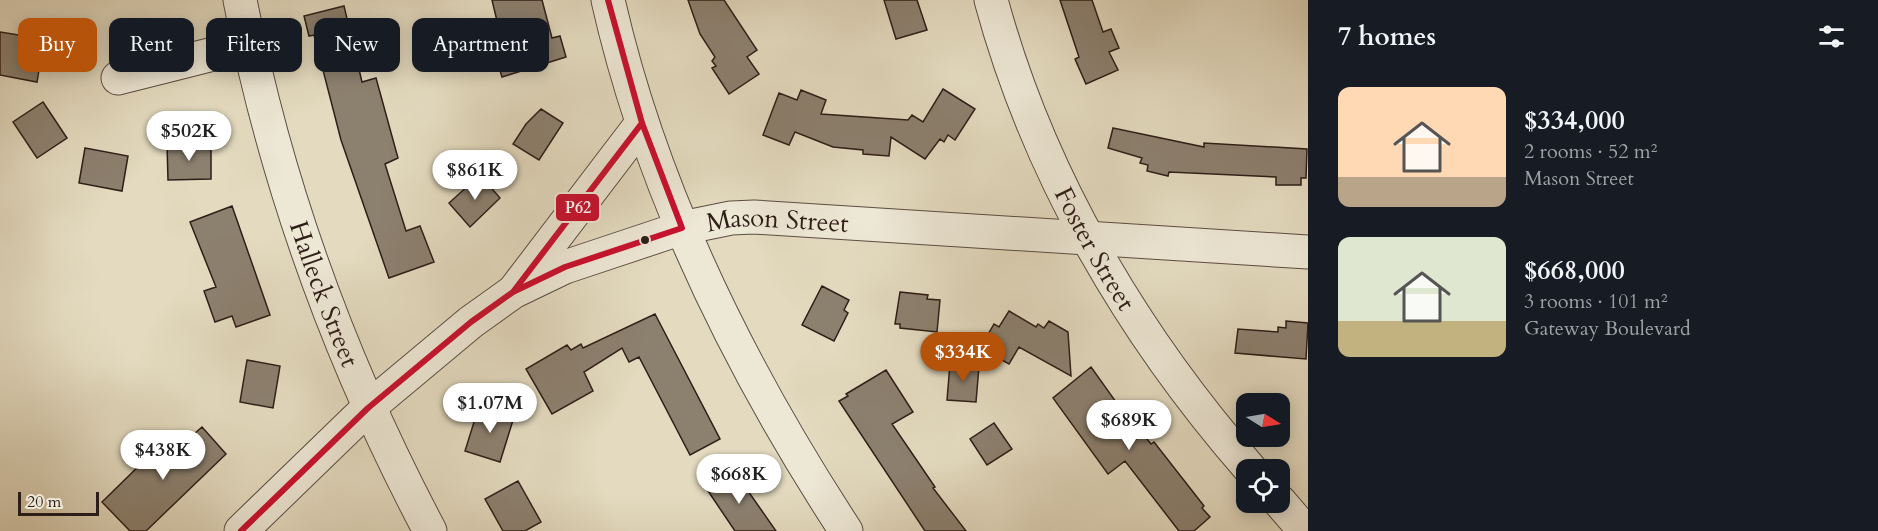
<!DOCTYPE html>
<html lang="en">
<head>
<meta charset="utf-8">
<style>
  :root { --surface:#171b24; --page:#20242c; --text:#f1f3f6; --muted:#9ea1a6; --accent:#b45309 }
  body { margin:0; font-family:Cardo,serif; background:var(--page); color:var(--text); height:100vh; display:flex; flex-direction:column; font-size:22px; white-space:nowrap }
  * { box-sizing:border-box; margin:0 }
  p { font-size:20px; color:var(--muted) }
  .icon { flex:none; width:33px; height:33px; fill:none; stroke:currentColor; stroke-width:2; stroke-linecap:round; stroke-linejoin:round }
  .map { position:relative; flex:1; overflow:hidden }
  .drawer { display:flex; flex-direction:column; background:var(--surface); width:570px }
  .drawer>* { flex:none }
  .top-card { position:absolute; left:18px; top:18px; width:570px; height:54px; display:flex; gap:12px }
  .needle { width:39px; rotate:101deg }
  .fabs { position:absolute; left:1236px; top:393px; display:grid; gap:12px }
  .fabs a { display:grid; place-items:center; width:54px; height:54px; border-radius:12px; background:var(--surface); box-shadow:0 3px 15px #0003; font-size:30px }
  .scale { position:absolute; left:18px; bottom:15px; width:81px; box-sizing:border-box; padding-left:6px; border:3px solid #2e1e18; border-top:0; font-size:16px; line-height:21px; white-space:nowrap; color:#2e1e18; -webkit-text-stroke:4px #ede7d5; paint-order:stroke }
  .price { position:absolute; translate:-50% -51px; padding:0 14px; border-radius:21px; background:#fff; color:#222; font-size:20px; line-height:39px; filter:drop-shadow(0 2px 3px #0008) }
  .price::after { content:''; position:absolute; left:50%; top:36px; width:18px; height:14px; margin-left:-9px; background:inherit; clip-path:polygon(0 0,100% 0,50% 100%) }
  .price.selected { background:var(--accent); color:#fff }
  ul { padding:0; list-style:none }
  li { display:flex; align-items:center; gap:18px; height:150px; padding:0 30px }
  li span { display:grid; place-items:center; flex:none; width:168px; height:120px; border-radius:12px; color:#555 }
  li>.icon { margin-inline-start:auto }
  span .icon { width:72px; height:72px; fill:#fffc; stroke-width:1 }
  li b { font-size:26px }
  h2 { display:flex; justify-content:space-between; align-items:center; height:72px; padding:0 30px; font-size:26px }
  .chip { padding:0 21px; border-radius:12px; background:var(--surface); box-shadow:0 3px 15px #0003; font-size:21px; line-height:54px }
  .chip.selected { background:var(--accent); color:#fff }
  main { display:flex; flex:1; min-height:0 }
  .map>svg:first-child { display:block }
  .building { fill:#8c806f; stroke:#2e1e18; stroke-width:1.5 }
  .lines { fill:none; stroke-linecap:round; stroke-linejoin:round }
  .minor-casing { stroke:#5b4d42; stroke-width:35 }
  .minor { stroke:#ede7d5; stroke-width:33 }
  .bus-1-casing { stroke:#ede7d5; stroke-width:10 }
  .bus-1 { stroke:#c8102e; stroke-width:6 }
  .bus-dot { fill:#2e1e18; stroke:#ede7d5; stroke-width:2 }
  .labels { text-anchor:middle; stroke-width:4.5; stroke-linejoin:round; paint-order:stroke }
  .street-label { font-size:26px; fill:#2e1e18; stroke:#ede7d5 }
  .line-badge { stroke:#ede7d5; stroke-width:2 }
  .badge-label { font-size:16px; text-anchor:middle; font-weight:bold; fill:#fff }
</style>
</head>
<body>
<main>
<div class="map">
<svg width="1308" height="531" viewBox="0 0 1308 531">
  <rect width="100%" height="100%" fill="#e3dabf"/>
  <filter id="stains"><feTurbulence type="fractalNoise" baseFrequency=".00333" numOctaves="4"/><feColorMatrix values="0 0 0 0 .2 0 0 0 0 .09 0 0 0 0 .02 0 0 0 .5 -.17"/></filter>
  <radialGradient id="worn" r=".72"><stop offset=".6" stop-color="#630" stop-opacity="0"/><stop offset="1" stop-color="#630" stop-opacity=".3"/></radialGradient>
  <path class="building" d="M 492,0 L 542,0 L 552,38 L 560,36 L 566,57 L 502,77 L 491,40 L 498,38 L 494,26 L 498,25 Z
    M 688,0 L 724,0 L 757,50 L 747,57 L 759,74 L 729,94 L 712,68 L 716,66 L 712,61 L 715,57 L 700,34 Z
    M 884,0 L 917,0 L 927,30 L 896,39 Z
    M 1060,0 L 1092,0 L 1103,32 L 1111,29 L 1119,48 L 1109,52 L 1118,70 L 1086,84 L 1075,59 L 1079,57 Z
    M 344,6 L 362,82 L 376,78 L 398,158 L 385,164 L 406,231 L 420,226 L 434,262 L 389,278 L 341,140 L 314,35 L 309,36 L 304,16 Z
    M 0,32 L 44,39 L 37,82 L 0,75 Z
    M 943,89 L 975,109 L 955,140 L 948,135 L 944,142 L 940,139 L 925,159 L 891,137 L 889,156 L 863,154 L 863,150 L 833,147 L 795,132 L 789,145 L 763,135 L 779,93 L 797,100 L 801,90 L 826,100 L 821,114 L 908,120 L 912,115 L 923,122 Z
    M 43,102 L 67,138 L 37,158 L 13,122 Z
    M 541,109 L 563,123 L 539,160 L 513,144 L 526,124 Z
    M 1113,128 L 1204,147 L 1204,143 L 1307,149 L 1306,178 L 1301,178 L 1301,185 L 1276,185 L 1276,177 L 1169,172 L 1168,176 L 1147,171 L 1148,165 L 1140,163 L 1142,158 L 1108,148 Z
    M 167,144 L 211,144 L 211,179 L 168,180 Z
    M 85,148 L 128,156 L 122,191 L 79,183 Z
    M 480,175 L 500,198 L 470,227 L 449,203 Z
    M 232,206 L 270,315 L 236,327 L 232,316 L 215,322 L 204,291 L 216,287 L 190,222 Z
    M 822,286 L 849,300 L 844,310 L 848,313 L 834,341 L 802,325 Z
    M 900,292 L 928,295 L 927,299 L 940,300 L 937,332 L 900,328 L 900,324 L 895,324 Z
    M 1009,311 L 1036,327 L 1038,324 L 1044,328 L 1049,321 L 1068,332 L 1071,376 L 1019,347 L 1009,364 L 980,348 L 994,324 L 999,327 Z
    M 655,314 L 720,439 L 690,455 L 639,357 L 629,362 L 622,348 L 584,372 L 593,391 L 552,414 L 526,369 L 567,345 L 571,350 L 581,344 L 583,348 Z
    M 1286,321 L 1308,323 L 1306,359 L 1235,353 L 1238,329 L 1278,332 L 1278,327 L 1286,328 Z
    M 247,360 L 280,366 L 273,408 L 240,402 Z
    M 950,364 L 979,366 L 976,402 L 947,400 Z
    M 1091,367 L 1116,402 L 1102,412 L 1128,445 L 1143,434 L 1151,444 L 1154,442 L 1204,506 L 1202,508 L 1210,517 L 1194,531 L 1179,531 L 1125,461 L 1108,474 L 1053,398 Z
    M 886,370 L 913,412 L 892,424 L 935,487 L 933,488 L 966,531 L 925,531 L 839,401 L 848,396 L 846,394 Z
    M 479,406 L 514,417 L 500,462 L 465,451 Z
    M 994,423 L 1012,449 L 987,465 L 970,439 Z
    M 202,427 L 226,454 L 146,531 L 130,531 L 102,502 L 143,462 L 145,465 L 173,440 L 179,447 Z
    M 734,471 L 776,531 L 735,531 L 706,488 Z
    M 518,481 L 541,522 L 525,531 L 503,531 L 485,499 Z"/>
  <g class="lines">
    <defs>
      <g id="minor">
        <path id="s1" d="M 240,0 C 276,185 342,365 430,531"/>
        <path d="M 608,0 C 651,190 740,369 846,531"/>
        <path id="s2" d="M 991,0 C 1038,174 1132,334 1251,470"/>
        <path d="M 118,78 L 249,45"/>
        <path d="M 514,291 L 642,123"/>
        <path d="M 1280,502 L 1305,531"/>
        <path id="s3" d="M 241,531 L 368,408 L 471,322 L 513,292 L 565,267 L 682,228 L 731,218 L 754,217 L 1308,252"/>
      </g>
    </defs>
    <use href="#minor" class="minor-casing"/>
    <use href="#minor" class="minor"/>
    <defs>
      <path id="bus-1" d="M 513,292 L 642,123
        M 241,531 L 368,408 L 471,322 L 513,292 L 565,267 L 682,228 L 642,123 L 608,0"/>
    </defs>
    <use href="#bus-1" class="bus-1-casing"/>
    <use href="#bus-1" class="bus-1"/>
  </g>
  <circle class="bus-dot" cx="645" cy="240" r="5"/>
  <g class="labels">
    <g class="street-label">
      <text dy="9" stroke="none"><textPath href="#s3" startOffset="640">Mason Street</textPath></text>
      <text dy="9" stroke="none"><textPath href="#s2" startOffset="270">Foster Street</textPath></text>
      <text dy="9" stroke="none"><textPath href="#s1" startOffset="306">Halleck Street</textPath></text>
    </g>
  </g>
  <rect class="line-badge" x="555" y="193" width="45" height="29" rx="6" fill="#c8102e"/>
  <g class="badge-label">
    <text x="578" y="213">P62</text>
  </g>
  <rect width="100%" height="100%" filter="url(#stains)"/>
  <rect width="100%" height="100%" fill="url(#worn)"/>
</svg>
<div class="fabs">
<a><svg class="needle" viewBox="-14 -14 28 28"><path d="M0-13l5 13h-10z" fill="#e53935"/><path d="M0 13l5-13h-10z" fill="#9ea1a6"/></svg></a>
<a><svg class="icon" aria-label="locate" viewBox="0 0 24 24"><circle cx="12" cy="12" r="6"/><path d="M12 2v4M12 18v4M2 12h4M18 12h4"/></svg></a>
</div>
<div class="scale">20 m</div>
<b class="price" style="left:189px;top:162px">$502K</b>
<b class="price" style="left:475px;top:201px">$861K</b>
<b class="price selected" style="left:963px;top:383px">$334K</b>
<b class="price" style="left:490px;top:434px">$1.07M</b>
<b class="price" style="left:1129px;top:451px">$689K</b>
<b class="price" style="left:163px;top:481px">$438K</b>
<b class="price" style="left:739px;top:505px">$668K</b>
<div class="top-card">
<a class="chip selected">Buy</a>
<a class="chip">Rent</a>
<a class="chip">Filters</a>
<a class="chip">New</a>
<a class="chip">Apartment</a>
</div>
</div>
<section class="drawer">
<h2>7 homes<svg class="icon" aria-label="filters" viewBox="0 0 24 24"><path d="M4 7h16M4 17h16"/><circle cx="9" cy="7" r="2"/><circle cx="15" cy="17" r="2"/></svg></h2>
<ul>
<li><span style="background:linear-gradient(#ffd9b3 75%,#b9a48a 0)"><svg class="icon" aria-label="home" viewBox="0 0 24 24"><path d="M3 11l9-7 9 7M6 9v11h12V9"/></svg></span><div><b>$334,000</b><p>2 rooms · 52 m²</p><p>Mason Street</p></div></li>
<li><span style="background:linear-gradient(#dfe7d0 70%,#c2b280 0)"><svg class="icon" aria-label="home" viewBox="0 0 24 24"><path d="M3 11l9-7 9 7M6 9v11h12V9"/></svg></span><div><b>$668,000</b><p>3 rooms · 101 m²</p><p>Gateway Boulevard</p></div></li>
</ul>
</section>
</main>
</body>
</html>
